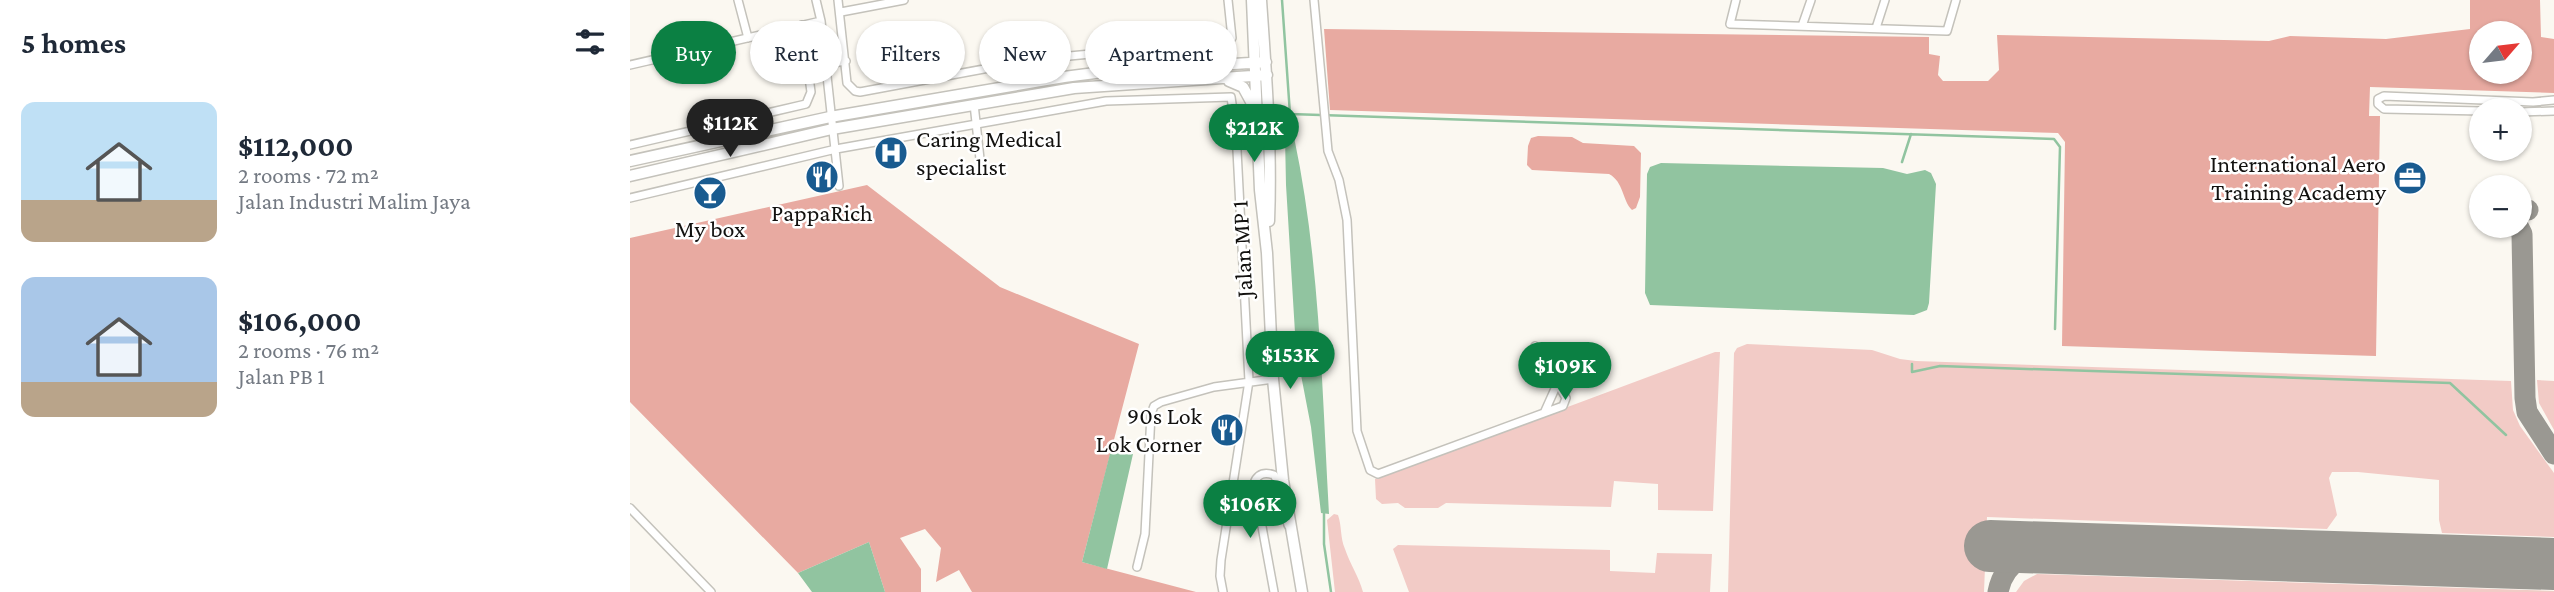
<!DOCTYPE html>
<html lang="en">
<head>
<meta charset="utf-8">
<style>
  :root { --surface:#fff; --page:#f2f2f3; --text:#1f2937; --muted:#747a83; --accent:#0b8043 }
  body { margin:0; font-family:"Crimson Pro",serif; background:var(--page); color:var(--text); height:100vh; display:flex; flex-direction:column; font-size:26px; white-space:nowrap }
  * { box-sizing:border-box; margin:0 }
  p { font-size:23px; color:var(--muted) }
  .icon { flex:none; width:38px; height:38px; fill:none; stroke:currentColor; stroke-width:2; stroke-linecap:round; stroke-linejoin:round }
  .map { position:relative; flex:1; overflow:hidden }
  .panel { display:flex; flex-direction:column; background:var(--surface); width:630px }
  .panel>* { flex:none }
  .guide { position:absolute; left:21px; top:21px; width:665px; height:63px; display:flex; gap:14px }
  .needle { width:46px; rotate:62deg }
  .buttons { position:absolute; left:1839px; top:21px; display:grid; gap:14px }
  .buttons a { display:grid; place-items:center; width:63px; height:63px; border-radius:50%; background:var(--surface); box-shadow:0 2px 5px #0004; font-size:35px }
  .price { position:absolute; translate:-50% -60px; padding:0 16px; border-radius:24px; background:var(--accent); color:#fff; font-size:23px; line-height:46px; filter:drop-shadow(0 2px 4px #0008) }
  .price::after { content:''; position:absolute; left:50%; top:42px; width:21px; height:16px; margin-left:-10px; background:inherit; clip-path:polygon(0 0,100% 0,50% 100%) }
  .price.selected { background:#222; color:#fff }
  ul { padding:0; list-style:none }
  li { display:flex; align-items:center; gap:21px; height:175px; padding:0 21px }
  li span { display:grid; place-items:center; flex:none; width:196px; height:140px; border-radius:14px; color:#555 }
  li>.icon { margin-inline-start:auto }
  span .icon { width:84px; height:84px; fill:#fffc; stroke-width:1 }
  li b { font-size:30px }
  h2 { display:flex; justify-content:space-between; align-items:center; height:84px; padding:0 21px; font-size:30px }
  .tag { padding:0 24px; border-radius:32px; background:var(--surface); box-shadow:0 2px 5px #0004; font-size:24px; line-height:63px }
  .tag.selected { background:var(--accent); color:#fff }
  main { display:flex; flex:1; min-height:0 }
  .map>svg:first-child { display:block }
  .green { fill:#f2cbc6 }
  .forest { fill:#e8aaa1; fill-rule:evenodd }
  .water { fill:#91c4a0 }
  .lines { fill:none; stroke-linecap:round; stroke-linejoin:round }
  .stream { stroke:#91c4a0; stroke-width:2.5 }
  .taxiway { stroke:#9a9892; stroke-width:21 }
  .runway { stroke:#9a9892; stroke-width:52 }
  .minor-casing { stroke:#c4c2bb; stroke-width:10 }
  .secondary-casing { stroke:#c4c2bb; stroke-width:13 }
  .minor { stroke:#fff; stroke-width:7 }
  .secondary { stroke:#fff; stroke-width:10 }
  .labels { text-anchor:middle; stroke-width:5; stroke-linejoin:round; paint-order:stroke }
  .poi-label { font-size:24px; fill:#12110f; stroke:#fff; text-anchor:end }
  .street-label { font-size:24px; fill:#12110f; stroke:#fff }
</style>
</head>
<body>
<main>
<section class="panel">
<h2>5 homes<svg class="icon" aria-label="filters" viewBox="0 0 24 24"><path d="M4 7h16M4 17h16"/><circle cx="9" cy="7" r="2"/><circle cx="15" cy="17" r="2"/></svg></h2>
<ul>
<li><span style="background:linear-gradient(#bfe0f5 70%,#b9a48a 0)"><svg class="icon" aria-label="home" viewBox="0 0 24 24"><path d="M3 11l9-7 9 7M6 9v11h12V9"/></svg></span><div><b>$112,000</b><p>2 rooms · 72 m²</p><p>Jalan Industri Malim Jaya</p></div></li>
<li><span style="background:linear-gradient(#a9c7e8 75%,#b9a48a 0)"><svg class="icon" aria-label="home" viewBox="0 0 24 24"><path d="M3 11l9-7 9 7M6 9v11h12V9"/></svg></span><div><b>$106,000</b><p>2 rooms · 76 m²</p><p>Jalan PB 1</p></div></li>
</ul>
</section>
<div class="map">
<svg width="1924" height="592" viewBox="0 0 1924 592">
  <rect width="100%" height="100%" fill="#fbf8f1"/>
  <path class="green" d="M 1117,344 L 1242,350 L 1270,359 L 1286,361 L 1881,381 L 1883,410 L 1890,426 L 1924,473 L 1924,537 L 1812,533 L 1809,520 L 1809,480 L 1728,472 L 1702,472 L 1699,478 L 1707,515 L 1697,529 L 1357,517 L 1354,592 L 1098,592 L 1104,353 L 1107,348 Z
    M 1085,352 L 1090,352 L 1083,511 L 1028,510 L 1028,484 L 984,481 L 981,507 L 816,503 L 808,508 L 775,508 L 768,503 L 752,504 L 746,499 L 745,479 Z
    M 1907,380 L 1924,381 L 1924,430 L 1909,403 Z
    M 704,514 L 708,515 C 712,526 710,538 715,549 C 720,564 729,577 733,592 L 705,592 L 697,520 Z
    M 768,545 L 980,550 L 980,571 L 1025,573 L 1027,553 L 1082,554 L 1080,592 L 779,592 L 763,549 Z
    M 1407,574 L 1924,591 L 1924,592 L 1386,592 L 1394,581 Z"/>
  <path class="forest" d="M 1840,0 L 1910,0 L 1911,37 L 1924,39 L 1924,93 L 1740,87 L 1739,116 L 1750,116 L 1746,356 L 1432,346 L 1435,142 L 1428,133 L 700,110 L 694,29 L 1299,37 L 1299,54 L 1310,56 L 1308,75 L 1313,81 L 1358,81 L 1369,70 L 1367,35 L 1639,41 L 1660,36 L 1756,39 L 1840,29 ZM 1890,33 L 1890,72 L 1852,72 L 1852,33 Z
    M 908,136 L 942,137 L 953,143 L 1004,146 L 1011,153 L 1010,197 L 1006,208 L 1002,210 C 992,200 994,182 979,174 L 902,170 L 897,165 L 898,146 L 901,138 Z
    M 237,185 L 370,287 L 509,344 L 452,562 L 566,592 L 342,592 L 329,570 L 306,582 L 311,548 L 295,529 L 270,538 L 291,569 L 291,592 L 255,592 L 239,542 L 168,573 L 0,402 L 0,238 Z"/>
  <path class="water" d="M 655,137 L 664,137 C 690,260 692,389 699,514 L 691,513 L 681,427 L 666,349 L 656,185 Z
    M 1031,163 L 1253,168 L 1277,174 L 1295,170 L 1301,173 L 1306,184 L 1299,303 L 1297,310 L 1284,315 L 1020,305 L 1015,293 L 1017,174 L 1020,167 Z
    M 482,446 L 503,454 L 477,569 L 452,562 Z
    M 239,542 L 255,592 L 182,592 L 168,573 Z"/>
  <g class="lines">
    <path class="stream" d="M 652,0 L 660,114 L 1424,139 L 1430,147 L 1425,329
      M 660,114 L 661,139
      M 1272,162 L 1281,134
      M 1282,364 L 1282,372 L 1310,366 L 1820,383 L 1876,435
      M 694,511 L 694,544 L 701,592"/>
    <path class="taxiway" d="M 1890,209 L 1898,210
      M 1888,226 L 1892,234 L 1895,398 L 1897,412 L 1924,454
      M 1917,564 L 1924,562
      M 1368,592 C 1375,556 1403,552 1434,549"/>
    <path class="runway" d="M 1360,546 L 1924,564"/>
    <defs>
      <path id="minor" d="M 108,0 L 118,38
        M 186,0 L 191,21 L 209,186
        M 208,0 L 217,83 L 225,91 L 230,92 L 408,59 L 471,53 L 594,46 L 602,38 L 598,0
        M 684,0 L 698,151 L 709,180 L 717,220 L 727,431 L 740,470 L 748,474 L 933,406 L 936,398 L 905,346
        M 1106,0 L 1100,24 L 1317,31 L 1326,0
        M 211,12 L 274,0
        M 1172,26 L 1181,0
        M 1246,28 L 1255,0
        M 471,53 L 473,72
        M 196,64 L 216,61
        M 0,65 L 191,21
        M 344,104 L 350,159
        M 1852,111 L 1754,109 L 1748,104 L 1748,99 L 1754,96 L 1903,102 L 1924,100
        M 1890,112 L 1924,111
        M 0,145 L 176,104 L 181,92 L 172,25
        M 0,198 L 206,149 L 476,101 L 601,97 L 606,131 L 619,381 L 591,560 L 590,576 L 593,592
        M 915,411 L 928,382
        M 0,508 L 81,592
        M 507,567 L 515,534 L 521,414 L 524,406 L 531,402 L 584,387 L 643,379
        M 644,592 L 624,483 C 628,473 635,472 644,475 L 648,482 L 658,525"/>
      <path id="secondary" d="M 622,0 L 630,190 L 637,253 L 643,379 L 653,480 L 672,592
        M 631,0 C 636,73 642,147 639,221
        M 599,81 L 613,87 L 625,109
        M 0,161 L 200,117 L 434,77 L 473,72 L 636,62
        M 0,176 L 202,129 L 444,88 L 637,75"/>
    </defs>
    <use href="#minor" class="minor-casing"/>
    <use href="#secondary" class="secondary-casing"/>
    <use href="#minor" class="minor"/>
    <use href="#secondary" class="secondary"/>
  </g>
  <defs>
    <symbol id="hospital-disc" viewBox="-11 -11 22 22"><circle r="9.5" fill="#195b90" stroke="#fff"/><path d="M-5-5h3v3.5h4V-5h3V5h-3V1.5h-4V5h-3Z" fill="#fff"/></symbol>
    <symbol id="restaurant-disc" viewBox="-11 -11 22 22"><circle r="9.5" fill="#195b90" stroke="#fff"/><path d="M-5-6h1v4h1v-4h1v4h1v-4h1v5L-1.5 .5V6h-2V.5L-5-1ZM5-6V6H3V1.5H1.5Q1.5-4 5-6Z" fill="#fff"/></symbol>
    <symbol id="office-disc" viewBox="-11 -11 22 22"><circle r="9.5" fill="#195b90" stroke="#fff"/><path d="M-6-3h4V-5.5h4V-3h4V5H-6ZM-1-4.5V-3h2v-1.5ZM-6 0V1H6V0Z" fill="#fff"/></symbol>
    <symbol id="bar-disc" viewBox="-11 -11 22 22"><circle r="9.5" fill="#195b90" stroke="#fff"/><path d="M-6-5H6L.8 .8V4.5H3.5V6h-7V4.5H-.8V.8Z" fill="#fff"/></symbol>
  </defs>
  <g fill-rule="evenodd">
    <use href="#hospital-disc" x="242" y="134" width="38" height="38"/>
    <use href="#restaurant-disc" x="173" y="158" width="38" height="38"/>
    <use href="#office-disc" x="1761" y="159" width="38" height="38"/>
    <use href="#bar-disc" x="61" y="174" width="38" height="38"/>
    <use href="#restaurant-disc" x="578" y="411" width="38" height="38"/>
  </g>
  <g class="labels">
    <g class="poi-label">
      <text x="286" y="147" text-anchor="start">Caring Medical<tspan x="286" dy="28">specialist</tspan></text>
      <text x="1756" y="172">International Aero<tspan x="1756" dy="28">Training Academy</tspan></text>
      <text x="192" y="221" text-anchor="middle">PappaRich</text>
      <text x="80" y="237" text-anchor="middle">My box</text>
      <text x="572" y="424">90s Lok<tspan x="572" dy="28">Lok Corner</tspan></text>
    </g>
    <g class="street-label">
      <text transform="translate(612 249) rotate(-93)" y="8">Jalan MP 1</text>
    </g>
  </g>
</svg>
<div class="buttons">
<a><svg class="needle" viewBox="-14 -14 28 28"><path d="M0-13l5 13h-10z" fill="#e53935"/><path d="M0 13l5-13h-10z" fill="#747a83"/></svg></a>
<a>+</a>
<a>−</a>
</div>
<b class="price selected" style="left:100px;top:159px">$112K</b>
<b class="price" style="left:624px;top:164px">$212K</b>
<b class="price" style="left:660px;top:391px">$153K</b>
<b class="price" style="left:935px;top:402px">$109K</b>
<b class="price" style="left:620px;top:540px">$106K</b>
<div class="guide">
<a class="tag selected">Buy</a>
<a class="tag">Rent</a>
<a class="tag">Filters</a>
<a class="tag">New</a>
<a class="tag">Apartment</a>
</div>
</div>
</main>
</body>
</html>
